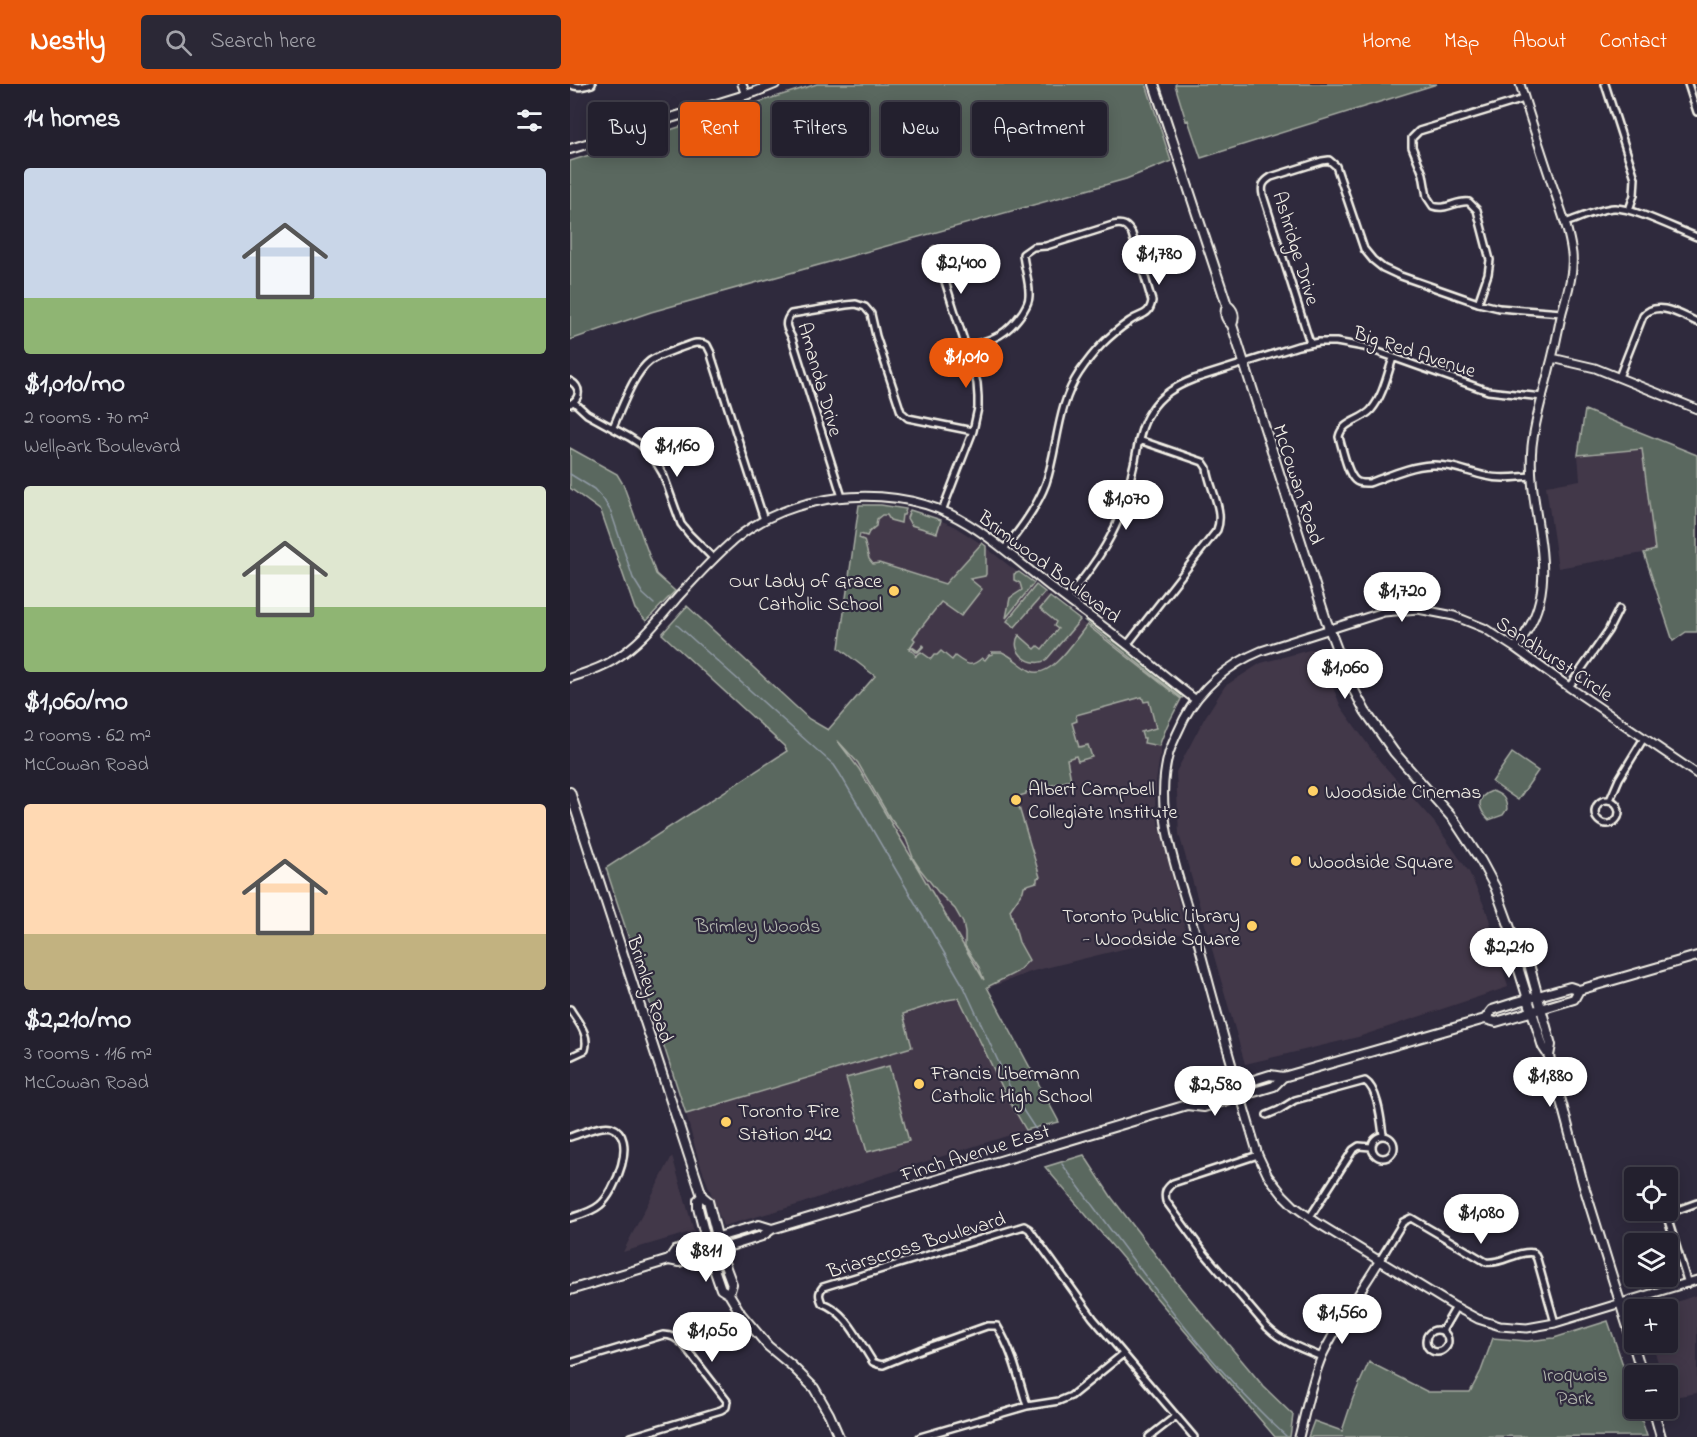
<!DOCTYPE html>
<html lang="en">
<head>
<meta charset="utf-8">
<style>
  :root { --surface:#23202e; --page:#2b2836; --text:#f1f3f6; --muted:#a3a3aa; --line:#403e4a; --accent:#ea580c }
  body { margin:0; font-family:"Indie Flower",sans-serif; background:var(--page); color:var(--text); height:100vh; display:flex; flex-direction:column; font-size:22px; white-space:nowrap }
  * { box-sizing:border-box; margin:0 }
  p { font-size:20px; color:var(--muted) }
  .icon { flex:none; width:33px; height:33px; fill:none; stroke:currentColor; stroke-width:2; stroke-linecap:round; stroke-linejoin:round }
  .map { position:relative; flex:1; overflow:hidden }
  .drawer { display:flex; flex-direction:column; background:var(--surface); width:570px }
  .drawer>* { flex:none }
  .guide { position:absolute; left:18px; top:18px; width:570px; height:54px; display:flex; gap:12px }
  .tools { position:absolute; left:1054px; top:1083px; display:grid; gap:12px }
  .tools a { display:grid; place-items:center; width:54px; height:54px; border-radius:6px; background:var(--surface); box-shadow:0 3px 15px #0003,0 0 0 2px var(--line); font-size:30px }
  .price { position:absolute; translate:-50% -51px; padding:0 14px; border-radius:21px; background:#fff; color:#222; font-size:20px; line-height:39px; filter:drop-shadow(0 2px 3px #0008) }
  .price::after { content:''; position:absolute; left:50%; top:36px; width:18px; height:14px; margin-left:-9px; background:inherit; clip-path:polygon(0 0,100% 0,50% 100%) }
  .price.on { background:var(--accent); color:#fff }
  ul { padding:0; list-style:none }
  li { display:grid; align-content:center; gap:12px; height:318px; padding:0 24px }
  li span { display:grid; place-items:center; height:186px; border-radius:6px; color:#555 }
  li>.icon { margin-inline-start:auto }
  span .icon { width:108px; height:108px; fill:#fffc; stroke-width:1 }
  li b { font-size:26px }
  h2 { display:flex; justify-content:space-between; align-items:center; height:72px; padding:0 24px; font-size:26px }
  .chip { padding:0 21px; border-radius:6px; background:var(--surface); box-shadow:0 3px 15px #0003,0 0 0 2px var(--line); font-size:21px; line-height:54px }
  .chip.on { background:var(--accent); color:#fff }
  header { display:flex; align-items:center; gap:36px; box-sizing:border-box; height:84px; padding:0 30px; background:var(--accent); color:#fff }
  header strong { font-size:28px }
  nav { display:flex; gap:33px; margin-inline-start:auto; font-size:21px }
  .search { width:420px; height:54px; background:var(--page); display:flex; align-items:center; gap:15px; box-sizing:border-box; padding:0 21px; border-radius:6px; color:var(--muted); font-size:22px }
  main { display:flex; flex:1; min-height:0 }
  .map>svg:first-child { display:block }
  .built { fill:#423849 }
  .green { fill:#5a685e; stroke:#a7aca3; stroke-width:1.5; fill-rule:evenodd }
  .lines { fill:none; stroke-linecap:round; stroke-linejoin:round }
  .stream { stroke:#909aa5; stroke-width:1.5 }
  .minor-casing { stroke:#f4f1e8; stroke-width:10 }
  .tertiary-casing { stroke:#f4f1e8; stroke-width:11 }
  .secondary-casing { stroke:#f4f1e8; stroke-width:12 }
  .minor { stroke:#2f2a3d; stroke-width:5 }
  .tertiary { stroke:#2f2a3d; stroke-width:7 }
  .secondary { stroke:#2f2a3d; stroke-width:8 }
  .poi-dot { fill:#ffd166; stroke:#2f2a3d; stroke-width:2 }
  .labels { text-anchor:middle; stroke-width:4.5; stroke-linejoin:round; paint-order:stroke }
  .street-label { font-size:20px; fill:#f4f1e8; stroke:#2f2a3d }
  .poi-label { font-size:20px; fill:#f4f1e8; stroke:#2f2a3d; text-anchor:start }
  .park-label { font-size:20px; fill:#b6bab1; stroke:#2f2a3d }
</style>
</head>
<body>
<header>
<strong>Nestly</strong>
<div class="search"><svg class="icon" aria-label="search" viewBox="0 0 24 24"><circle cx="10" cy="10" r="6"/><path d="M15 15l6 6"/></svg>Search here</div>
<nav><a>Home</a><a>Map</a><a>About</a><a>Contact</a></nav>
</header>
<main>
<section class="drawer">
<h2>14 homes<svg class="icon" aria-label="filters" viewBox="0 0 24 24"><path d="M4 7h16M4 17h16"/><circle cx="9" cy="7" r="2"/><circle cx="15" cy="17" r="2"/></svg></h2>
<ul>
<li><span style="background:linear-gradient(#c9d6e8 70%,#8fb573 0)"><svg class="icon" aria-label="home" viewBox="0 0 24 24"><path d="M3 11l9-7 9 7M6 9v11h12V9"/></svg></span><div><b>$1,010/mo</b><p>2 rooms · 70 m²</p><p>Wellpark Boulevard</p></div></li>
<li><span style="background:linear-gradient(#dfe7d0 65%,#8fb573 0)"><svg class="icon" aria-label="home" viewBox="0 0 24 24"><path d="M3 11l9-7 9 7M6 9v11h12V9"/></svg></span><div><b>$1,060/mo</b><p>2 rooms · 62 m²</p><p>McCowan Road</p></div></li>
<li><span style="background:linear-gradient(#ffd9b3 70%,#c2b280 0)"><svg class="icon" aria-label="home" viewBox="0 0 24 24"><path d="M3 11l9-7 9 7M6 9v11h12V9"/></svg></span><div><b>$2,210/mo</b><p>3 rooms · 116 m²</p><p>McCowan Road</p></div></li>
</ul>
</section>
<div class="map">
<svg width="1127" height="1353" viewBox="0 0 1127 1353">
  <rect width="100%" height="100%" fill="#2f2a3d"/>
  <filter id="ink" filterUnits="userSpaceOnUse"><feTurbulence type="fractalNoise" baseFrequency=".0167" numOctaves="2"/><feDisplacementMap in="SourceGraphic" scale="12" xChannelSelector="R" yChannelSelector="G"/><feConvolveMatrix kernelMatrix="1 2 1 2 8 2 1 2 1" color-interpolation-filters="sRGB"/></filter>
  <g filter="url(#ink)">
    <path class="built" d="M 1072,364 L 1085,467 L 988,484 L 976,402 L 1010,396 L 1008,371 Z
      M 311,421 L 336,425 L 356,431 L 382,441 L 410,459 L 612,616 L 593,650 L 586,698 L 585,725 L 616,848 L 602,853 L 463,887 L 418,904 L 289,685 L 277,668 L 257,646 L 305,592 L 269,564 L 289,424 Z
      M 747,564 L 771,623 L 809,676 L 864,738 L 899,788 L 917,828 L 938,903 L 788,953 L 675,980 L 609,750 L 606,688 L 634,635 L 655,602 L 691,579 Z
      M 389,914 L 437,1013 L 456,1046 L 300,1095 L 227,1121 L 153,1142 L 128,1074 L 116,1030 L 342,963 L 332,930 L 377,916 Z
      M 102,1072 L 124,1147 L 53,1168 Z
      M 1127,1211 L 1127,1309 L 1098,1314 L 1098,1292 L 1092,1291 L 1082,1259 L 1098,1258 L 1098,1226 L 1086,1225 Z"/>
    <path class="green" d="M 247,0 L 576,0 L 601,77 L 556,95 L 81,228 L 0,256 L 0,77 Z
      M 606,0 L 867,0 L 631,74 L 618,36 L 616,37 L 605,1 Z
      M 1015,326 L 1127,371 L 1127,548 L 1116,548 L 1103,557 L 1074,469 L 1085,466 L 1072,365 L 1008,371 Z
      M 0,364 L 47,390 L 53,400 L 86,490 L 105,507 L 76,537 L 65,525 L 31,427 L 0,404 Z
      M 289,421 L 311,421 L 336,425 L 334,431 L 332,431 L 331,439 L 320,436 L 317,431 L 312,431 L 307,435 L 306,442 L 299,448 L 297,452 L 290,450 L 289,454 L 294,456 L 299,475 L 303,480 L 309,479 L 375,500 L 412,459 L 416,462 L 416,490 L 415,492 L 400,495 L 412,505 L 391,532 L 371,518 L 343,554 L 345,556 L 341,562 L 348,567 L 353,561 L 354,562 L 348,568 L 346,568 L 341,563 L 339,564 L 346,571 L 345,573 L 351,568 L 361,575 L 364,571 L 367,571 L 371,567 L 382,576 L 385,572 C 397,581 401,584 412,574 L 415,576 L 419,571 L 423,570 L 422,568 C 426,568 429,568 432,568 C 442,572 451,582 461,587 C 481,596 506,554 517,541 L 611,615 L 597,642 L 589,662 L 574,659 L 575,654 L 573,654 L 571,648 L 586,644 L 579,617 L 574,618 L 572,613 L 506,631 L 507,637 L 502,639 L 509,663 L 518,661 L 522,673 L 508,677 L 506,672 L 497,675 L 501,696 L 456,708 L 456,710 L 446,713 L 470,793 L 467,794 L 467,798 L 454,802 L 453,807 L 440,826 L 449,858 L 459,876 L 447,888 L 417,903 L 489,1038 L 456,1046 L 437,1013 L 389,914 L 377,916 L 333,930 L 342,963 L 116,1030 L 36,784 L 217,667 L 214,662 L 92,550 L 117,522 L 239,635 L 258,646 L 305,592 L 269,564 ZM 267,656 L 288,679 L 320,734 L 336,755 L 344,776 L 350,785 L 368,808 L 385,825 L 393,839 L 395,849 L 395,862 L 409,883 L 414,896 L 289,685 Z
      M 340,426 L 371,436 L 367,449 L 341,441 L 337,434 Z
      M 449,488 L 464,499 L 436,534 L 440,514 L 452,506 L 450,499 L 444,496 L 444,490 Z
      M 466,501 L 475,508 L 445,543 L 437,537 Z
      M 480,513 L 510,536 L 477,575 C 463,586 438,568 449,551 L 465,565 L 468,562 L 472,565 L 488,545 L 484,542 L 486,538 L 470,525 Z
      M 515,537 L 519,537 L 613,610 L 614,612 L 612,614 Z
      M 942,669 L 968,687 L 948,716 L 922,698 Z
      M 922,707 C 933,711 936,714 937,725 L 933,731 L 919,736 C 908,725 905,713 922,707 Z
      M 319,982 L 339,1057 L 297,1068 L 276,994 Z
      M 514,1071 L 542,1114 L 611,1204 L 694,1303 L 723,1331 L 720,1353 L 705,1353 L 475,1083 Z
      M 1038,1237 L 1065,1316 L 1065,1324 L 1068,1325 L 1077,1352 L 738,1353 L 744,1337 L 772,1347 L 783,1314 L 799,1278 L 858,1308 L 900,1308 L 911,1287 L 923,1254 L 957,1257 L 984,1254 Z"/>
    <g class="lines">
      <path class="stream" d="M 0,390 L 24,405 L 34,416 L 41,428 L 63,494 L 73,510 L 84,520
        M 107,541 L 248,667 L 264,681 L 270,690 L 394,903 L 445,1014 L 466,1046
        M 492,1080 C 562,1174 629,1272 716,1352"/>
      <defs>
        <path id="minor" d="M 0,0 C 7,5 15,2 22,0
          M 1035,0 L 1065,94 L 1064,111 L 1059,126
          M 1118,0 L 1127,28
          M 995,139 C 1010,134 1028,125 1044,124 C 1062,123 1108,146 1127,153
          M 365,166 L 396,263 L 407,299 L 408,313 L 408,324 L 403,347 L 372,427
          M 908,219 L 918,190 L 920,176 L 907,126 L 899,118 C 886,116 876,127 863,122 L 857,113 L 853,90 L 842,63 L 842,54 L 849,47 L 954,15
          M 740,259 L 693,111 C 691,102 693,98 701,93 L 752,77 L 759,76 L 766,82 L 794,165 L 803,176 L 813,184 L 828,191 L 908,219 L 929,224 L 992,229
          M 396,263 C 423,255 435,253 452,229 C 455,224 459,219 459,212 C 460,198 454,184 453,170 L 463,163 L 476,162 L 543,141 C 553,139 557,141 562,150 L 582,217 C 579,233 571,229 560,237 C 538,252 524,267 509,289 C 487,322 488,363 476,399 C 467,423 451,445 434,465
          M 823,274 C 817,292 813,312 801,326 C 791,337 772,337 769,353 C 772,363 777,389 785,396 C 789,400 794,399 799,399 C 819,392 840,382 861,381 C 881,380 897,388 916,392 C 931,396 947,393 962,392
          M 1049,293 L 1073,232 C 1087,215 1111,231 1127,238
          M 0,297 C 11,303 11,314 0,320
          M 4,318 L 17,330 L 59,353 L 70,360 L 83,373 L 93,390 L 111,440 L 119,450 L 144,475
          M 43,343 C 52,324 63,290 80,277 C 89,271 100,268 110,264 C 120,261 127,256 137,261 L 141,269 L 142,274 L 194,436
          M 272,413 L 222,254 C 217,245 213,239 221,230 L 276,221 L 286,220 L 295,223 L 301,230 L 306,252 L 331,328 L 338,334 L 403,347
          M 496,515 C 517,491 537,465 549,434 C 556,415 560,396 565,376 C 568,360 571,341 580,328 C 590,311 606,302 624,295 L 728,262 L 749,258 L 766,258 L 794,263 L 918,307 L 973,313
          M 557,561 L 647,446 C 655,426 639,404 637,384 L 633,378 L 569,356
          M 999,603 L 1038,547 L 1049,525
          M1025 728a12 12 0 1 1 24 0a12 12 0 1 1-24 0Z
          M 1040,716 L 1049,695 L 1074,654
          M 0,925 C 7,937 20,950 15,966 L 0,973
          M 697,1031 L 709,1026 L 725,1016 L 795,997 C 808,1005 811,1036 813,1051
          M802 1063a11 11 0 1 1 22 0a11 11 0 1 1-22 0Z
          M 0,1053 C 10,1050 31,1040 41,1043 C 69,1052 45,1109 30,1121 C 22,1128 10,1131 0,1134
          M 688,1071 L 603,1099 C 596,1105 594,1108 596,1117 L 634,1169 L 697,1243 C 712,1258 732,1265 752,1273
          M 740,1133 L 783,1066 L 789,1062 L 801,1063
          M 810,1176 L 833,1138 L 841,1134 L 916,1178 C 934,1180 947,1166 964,1169 L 967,1175 L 985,1239
          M 1118,1200 L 1098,1136 L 1102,1128 L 1127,1119
          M856 1257a11 11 0 1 1 22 0a11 11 0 1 1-22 0Z
          M 872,1247 L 886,1223
          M 0,1279 L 93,1251 C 102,1251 106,1254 113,1260 L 157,1317 L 156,1323 L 151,1326 L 61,1353
          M 457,1322 C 449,1295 442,1266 427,1242 L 417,1242 L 352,1265 L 313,1281 L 308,1280 L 303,1278 C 289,1257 277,1228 252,1219 C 249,1212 248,1209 253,1203 L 454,1142 L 459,1145 L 523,1234 L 624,1353
          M 350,1353 L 457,1322 L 489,1317 L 501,1312 L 553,1270
          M 579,1353 L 606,1332"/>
        <path id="tertiary" d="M 172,0 L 176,11
          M 982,274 L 1025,284 L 1127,325
          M 945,564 C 1000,499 955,434 962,362 C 965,335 974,308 980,282 C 985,264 988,246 992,228 C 997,210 1004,190 1002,170 C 999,146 990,123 982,100 C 971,67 960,34 950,0
          M 0,594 C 14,589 29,585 42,577 C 69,561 87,538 107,514 C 125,494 144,473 164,456 C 220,409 314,399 380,430 C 415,447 441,472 472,496 C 500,519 530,539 559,562 C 581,580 603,599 626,616
          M 1127,690 L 999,603 L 945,564 L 914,544 L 884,532 L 848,525 L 814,528 L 691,567 C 659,580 630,604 614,635 C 609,646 603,657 599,669 C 580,734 615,806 631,869 C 649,937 668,1004 688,1071 L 698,1092 L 713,1111 L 724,1122 L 746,1138 L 882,1221 L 908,1235 L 930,1242 L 957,1244 L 985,1239 L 1127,1196
          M 729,1353 C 736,1326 741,1298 752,1272 C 768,1238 791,1208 810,1176"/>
        <path id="secondary" d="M 584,0 L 657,221 C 665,227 665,233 662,241
          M 0,65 L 185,8 L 205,0
          M 657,221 C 654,231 655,234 662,241 L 756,536 L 778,595 L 795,627 L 824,668 L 884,736 L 911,777 L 925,803 L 951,874 L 959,880 L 981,961 L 979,972
          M 0,708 L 132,1112 L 138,1117 L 153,1176 L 162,1200 L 159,1210
          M 951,874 L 948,883 L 973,963 L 979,972 L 1013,1099 L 1073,1292
          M 915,935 L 922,926 L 947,918 L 1000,903 L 1009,906 L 1127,872
          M 617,1021 L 634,1023 L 704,1002 L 713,993
          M 132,1112 L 128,1116 L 128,1124 L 142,1179 L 151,1205 L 159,1210 L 171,1230 L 198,1262 L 222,1282 L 244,1304 L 259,1330 L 269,1353
          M 99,1176 L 105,1167 L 148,1153 L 189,1141 L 202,1145
          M 0,1206 L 99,1176 L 109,1178 L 192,1152 L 202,1145 L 617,1021 L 630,1013 L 700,991 L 713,993 L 915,935 L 926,938 L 1004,915 L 1009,906
          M 1083,1324 L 1091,1353"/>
      </defs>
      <use href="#minor" class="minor-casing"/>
      <use href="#tertiary" class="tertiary-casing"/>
      <use href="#secondary" class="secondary-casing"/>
      <use href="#minor" class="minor"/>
      <use href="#tertiary" class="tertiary"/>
      <use href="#secondary" class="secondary"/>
    </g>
  </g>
  <g class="poi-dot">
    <circle cx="324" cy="507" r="6"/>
    <circle cx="743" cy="707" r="6"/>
    <circle cx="446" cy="716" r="6"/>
    <circle cx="726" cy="777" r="6"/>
    <circle cx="682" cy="842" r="6"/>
    <circle cx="349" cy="1000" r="6"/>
    <circle cx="156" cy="1038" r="6"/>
  </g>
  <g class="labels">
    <g class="street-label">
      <text transform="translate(727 164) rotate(73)" y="7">Ashridge Drive</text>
      <text transform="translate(845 267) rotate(18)" y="7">Big Red Avenue</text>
      <text transform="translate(251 295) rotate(74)" y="7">Amanda Drive</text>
      <text transform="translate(729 400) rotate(72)" y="7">McCowan Road</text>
      <text transform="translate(480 482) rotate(37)" y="7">Brimwood Boulevard</text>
      <text transform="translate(985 574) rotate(34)" y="7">Sandhurst Circle</text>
      <text transform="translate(81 905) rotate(72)" y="7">Brimley Road</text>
      <text transform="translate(405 1068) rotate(-17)" y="7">Finch Avenue East</text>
      <text transform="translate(346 1160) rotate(-17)" y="7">Briarscross Boulevard</text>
    </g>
    <g class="poi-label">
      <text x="312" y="503" text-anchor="end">Our Lady of Grace<tspan x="312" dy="23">Catholic School</tspan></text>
      <text x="458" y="711">Albert Campbell<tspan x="458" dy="23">Collegiate Institute</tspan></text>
      <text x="755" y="714">Woodside Cinemas</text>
      <text x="738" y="784">Woodside Square</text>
      <text x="670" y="838" text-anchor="end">Toronto Public Library<tspan x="670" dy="23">- Woodside Square</tspan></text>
      <text x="361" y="995">Francis Libermann<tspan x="361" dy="23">Catholic High School</tspan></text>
      <text x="168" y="1033">Toronto Fire<tspan x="168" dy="23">Station 242</tspan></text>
    </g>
    <g class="park-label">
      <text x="188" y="848">Brimley Woods</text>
      <text x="1005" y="1297">Iroquois<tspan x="1005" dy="23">Park</tspan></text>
    </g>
  </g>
</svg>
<div class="tools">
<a><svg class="icon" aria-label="locate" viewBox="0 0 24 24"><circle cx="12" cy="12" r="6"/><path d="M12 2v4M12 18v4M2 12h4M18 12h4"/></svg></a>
<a><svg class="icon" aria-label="layers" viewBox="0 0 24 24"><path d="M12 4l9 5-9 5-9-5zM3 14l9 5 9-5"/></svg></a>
<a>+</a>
<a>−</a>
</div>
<b class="price" style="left:589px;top:202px">$1,780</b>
<b class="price" style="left:391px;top:211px">$2,400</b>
<b class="price on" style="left:396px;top:305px">$1,010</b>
<b class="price" style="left:107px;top:394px">$1,160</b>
<b class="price" style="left:556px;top:447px">$1,070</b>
<b class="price" style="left:832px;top:539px">$1,720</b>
<b class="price" style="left:775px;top:616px">$1,060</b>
<b class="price" style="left:939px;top:895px">$2,210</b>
<b class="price" style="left:980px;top:1024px">$1,880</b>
<b class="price" style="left:645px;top:1033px">$2,580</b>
<b class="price" style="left:911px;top:1161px">$1,080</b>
<b class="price" style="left:136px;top:1199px">$811</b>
<b class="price" style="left:772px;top:1261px">$1,560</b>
<b class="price" style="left:142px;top:1279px">$1,050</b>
<div class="guide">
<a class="chip">Buy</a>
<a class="chip on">Rent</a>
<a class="chip">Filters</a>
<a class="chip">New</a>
<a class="chip">Apartment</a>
</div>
</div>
</main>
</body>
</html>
